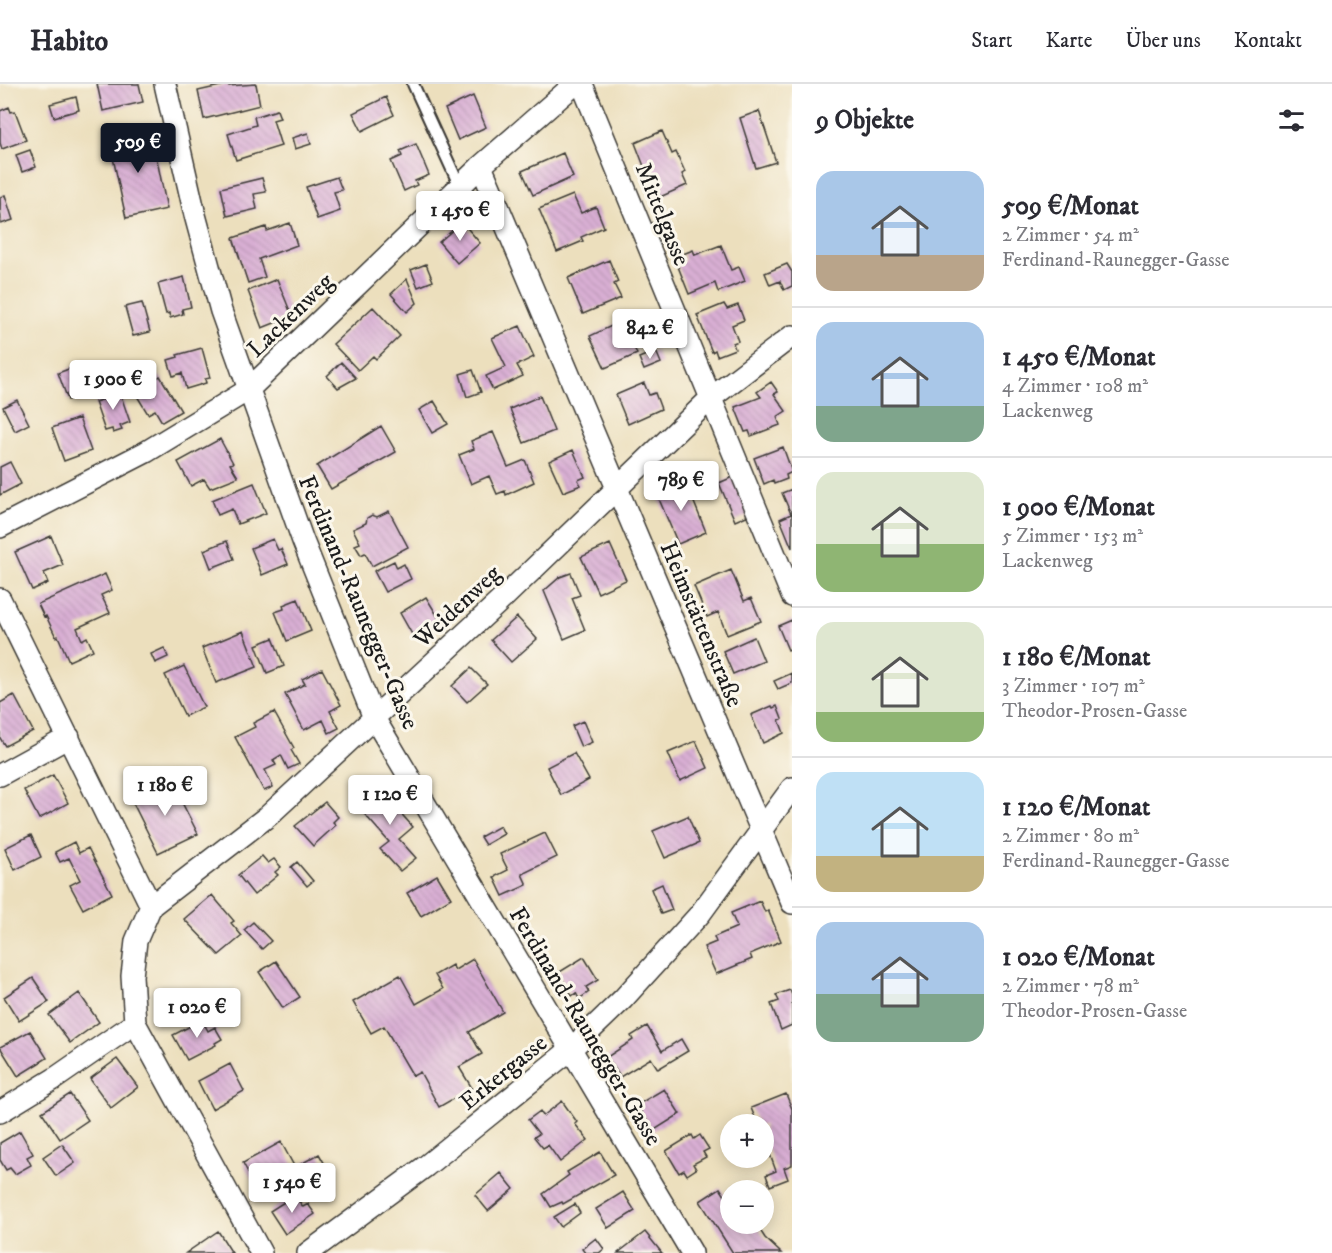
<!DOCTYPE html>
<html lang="de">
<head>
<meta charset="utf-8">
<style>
  :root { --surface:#fff; --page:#f2f2f3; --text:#2b2b33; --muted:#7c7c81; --line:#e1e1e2; --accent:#111827 }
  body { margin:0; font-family:"IM FELL DW Pica",serif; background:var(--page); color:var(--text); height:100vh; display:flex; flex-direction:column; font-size:22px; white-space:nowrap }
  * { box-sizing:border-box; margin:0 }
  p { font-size:20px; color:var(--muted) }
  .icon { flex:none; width:33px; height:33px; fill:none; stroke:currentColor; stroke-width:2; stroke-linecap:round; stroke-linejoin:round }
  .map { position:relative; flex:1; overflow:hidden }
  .panel { display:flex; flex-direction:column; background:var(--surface); width:540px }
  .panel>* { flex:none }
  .fabs { position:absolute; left:720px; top:1030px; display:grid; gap:12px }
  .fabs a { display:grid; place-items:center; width:54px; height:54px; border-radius:50%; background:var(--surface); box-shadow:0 3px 15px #0003; font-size:30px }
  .price { position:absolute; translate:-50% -51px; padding:0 14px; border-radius:6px; background:#fff; color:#222; font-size:20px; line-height:39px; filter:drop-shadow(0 2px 3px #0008) }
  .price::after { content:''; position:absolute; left:50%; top:36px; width:18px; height:14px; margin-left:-9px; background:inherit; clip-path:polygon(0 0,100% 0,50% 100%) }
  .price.active { background:var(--accent); color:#fff }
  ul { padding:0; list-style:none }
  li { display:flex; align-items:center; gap:18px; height:150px; padding:0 24px }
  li+li { border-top:2px solid var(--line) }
  li span { display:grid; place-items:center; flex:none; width:168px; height:120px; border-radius:18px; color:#555 }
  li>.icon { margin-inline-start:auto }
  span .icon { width:72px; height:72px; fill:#fffc; stroke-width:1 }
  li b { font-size:26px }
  h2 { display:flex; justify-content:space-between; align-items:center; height:72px; padding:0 24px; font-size:26px }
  header { display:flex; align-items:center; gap:36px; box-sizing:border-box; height:84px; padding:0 30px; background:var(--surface); border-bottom:2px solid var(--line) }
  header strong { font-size:28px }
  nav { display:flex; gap:33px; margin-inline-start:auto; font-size:21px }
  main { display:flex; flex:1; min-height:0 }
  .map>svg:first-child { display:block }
  .building { fill:url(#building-back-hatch) }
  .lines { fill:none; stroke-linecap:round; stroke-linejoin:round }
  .lane-casing { stroke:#3b3934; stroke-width:14 }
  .street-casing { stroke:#3b3934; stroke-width:24 }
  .lane { stroke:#fff; stroke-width:10 }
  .street { stroke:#fff; stroke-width:21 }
  .labels { text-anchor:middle; stroke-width:6; stroke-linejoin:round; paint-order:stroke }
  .street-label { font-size:24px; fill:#1c1c1c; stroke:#fbf7ec }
</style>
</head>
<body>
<header>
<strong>Habito</strong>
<nav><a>Start</a><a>Karte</a><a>Über uns</a><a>Kontakt</a></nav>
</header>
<main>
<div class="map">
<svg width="792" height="1169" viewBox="0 0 792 1169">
  <defs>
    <pattern id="building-back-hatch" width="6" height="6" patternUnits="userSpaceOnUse" patternTransform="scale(1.5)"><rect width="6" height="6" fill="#d9afd4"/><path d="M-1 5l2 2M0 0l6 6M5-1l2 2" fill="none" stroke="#ba96b5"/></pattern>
  </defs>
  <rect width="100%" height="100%" fill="#fbf7ec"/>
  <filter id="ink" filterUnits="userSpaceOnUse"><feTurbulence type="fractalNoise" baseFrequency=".0167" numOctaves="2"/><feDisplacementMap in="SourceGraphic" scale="12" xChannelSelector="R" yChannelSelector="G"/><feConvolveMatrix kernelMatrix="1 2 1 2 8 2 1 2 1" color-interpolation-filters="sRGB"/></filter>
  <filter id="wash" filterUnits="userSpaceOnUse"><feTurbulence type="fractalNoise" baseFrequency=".008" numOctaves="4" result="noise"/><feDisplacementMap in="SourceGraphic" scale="24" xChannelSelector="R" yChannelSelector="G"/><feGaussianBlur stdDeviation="1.35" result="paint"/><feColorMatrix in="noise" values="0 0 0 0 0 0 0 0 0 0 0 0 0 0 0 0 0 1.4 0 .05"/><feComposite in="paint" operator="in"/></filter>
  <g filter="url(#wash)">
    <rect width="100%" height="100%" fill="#ecdfbd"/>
    <g id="blocks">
      <path class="building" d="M 97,0 L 139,0 L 143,18 L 103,27 Z
        M 229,0 L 229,2 L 256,0 L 260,21 L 204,35 L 198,7 Z
        M 473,12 L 486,43 L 458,56 L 445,25 Z
        M 76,13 L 79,26 L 54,33 L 50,20 Z
        M 386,13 L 394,31 L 362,47 L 353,29 Z
        M 9,23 L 11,28 L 15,27 L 26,56 L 2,65 L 0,59 L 0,27 Z
        M 277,26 L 280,34 L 273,36 L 281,62 L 236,76 L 228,50 L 256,41 L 254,33 Z
        M 759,27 L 776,78 L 756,84 L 740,34 Z
        M 151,46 L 167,125 L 126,134 L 109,55 Z
        M 662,47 L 672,70 L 676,68 L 685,88 L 682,90 L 687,101 L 660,113 L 654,101 L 652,103 L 635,59 Z
        M 308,49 L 311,60 L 295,65 L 292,54 Z
        M 416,60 L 429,91 L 415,97 L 417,101 L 404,107 L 391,77 L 402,72 L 400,67 Z
        M 30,66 L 36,83 L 22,88 L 16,71 Z
        M 563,69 L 573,93 L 533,111 L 522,87 Z
        M 337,93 L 342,106 L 334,108 L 340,127 L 317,135 L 306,103 Z
        M 262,94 L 266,108 L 254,110 L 257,125 L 227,132 L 221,104 Z
        M 5,111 L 13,136 L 1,140 L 0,113 Z
        M 573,111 L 581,129 L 596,123 L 604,143 L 581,153 L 583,157 L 557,168 L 539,125 Z
        M 462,138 L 480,159 L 457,179 L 439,158 Z
        M 290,139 L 297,161 L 259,175 L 265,193 L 248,199 L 233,154 L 266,143 L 267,147 Z
        M 721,161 L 731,186 L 739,183 L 745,197 L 718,208 L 715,199 L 689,210 L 677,180 L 685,176 L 683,170 L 693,166 L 695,171 Z
        M 609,176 L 618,198 L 614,200 L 621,214 L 583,230 L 568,194 Z
        M 426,180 L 433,197 L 418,203 L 411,186 Z
        M 787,180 L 792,188 L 792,202 L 784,206 L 780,197 L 770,201 L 765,189 Z
        M 184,193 L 191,223 L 182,225 L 183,230 L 170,234 L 169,229 L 166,230 L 158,200 Z
        M 277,195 L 292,232 L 262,244 L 248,207 Z
        M 407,195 L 417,219 L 407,228 L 391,210 Z
        M 142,219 L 150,248 L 133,252 L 125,223 Z
        M 724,220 L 727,225 L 738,221 L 744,236 L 732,241 L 738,257 L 733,259 L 735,265 L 717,272 L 715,266 L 712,268 L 697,231 Z
        M 373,223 L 400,252 L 376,275 L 373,272 L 358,286 L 333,260 Z
        M 622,237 L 637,270 L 605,284 L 590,252 Z
        M 520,242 L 534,273 L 517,281 L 523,292 L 493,306 L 486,292 L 506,283 L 492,254 Z
        M 202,264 L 210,294 L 205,295 L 206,299 L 186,305 L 182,289 L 173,292 L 168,276 L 178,273 L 177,271 Z
        M 656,267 L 661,279 L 644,286 L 639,274 Z
        M 341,278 L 356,294 L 338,304 L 327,292 Z
        M 82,280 L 92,307 L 68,316 L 58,289 Z
        M 473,286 L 481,308 L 467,313 L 460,290 Z
        M 160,292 L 181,327 L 162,338 L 155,326 L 148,330 L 134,307 Z
        M 771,298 L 778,308 L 774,310 L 786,327 L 777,333 L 780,341 L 751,352 L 749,347 L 745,348 L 735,323 L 761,313 L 757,308 Z
        M 644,299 L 649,311 L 655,309 L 661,325 L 628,340 L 616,311 Z
        M 118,303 L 130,338 L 120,342 L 122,346 L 113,349 L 112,345 L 105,347 L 95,318 L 107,314 L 104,308 Z
        M 540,312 L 554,347 L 524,359 L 510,325 Z
        M 17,316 L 29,340 L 15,347 L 3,323 Z
        M 434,317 L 448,340 L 432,349 L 419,326 Z
        M 79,334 L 91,367 L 64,377 L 52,344 Z
        M 381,342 L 396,368 L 331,405 L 317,382 Z
        M 493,348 L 508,383 L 525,376 L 534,398 L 506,411 L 505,407 L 497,410 L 489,392 L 471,400 L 459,371 L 474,365 L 471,357 Z
        M 220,355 L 233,379 L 230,380 L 238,393 L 210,404 L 204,395 L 191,402 L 178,378 Z
        M 783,363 L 792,388 L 786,391 L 787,395 L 774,400 L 773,396 L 764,400 L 754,374 Z
        M 573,366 L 585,393 L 578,396 L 581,401 L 563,408 L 549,377 Z
        M 10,378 L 21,400 L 0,411 L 0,383 Z
        M 735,392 L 751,430 L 735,437 L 719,399 Z
        M 685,396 L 706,448 L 678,460 L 656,408 Z
        M 254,399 L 266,429 L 238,440 L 232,425 L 218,431 L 212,416 Z
        M 792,405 L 792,464 L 780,435 L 791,430 L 782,409 Z
        M 389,427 L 408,463 L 372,482 L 365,469 L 361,471 L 355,461 L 360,459 L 353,445 L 366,439 L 367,434 L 372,431 L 377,433 Z
        M 51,452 L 63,481 L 44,489 L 48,499 L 32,506 L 15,468 Z
        M 273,455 L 278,466 L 281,465 L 288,480 L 262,491 L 251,464 Z
        M 227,457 L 234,475 L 211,484 L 204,466 Z
        M 610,460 L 626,496 L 598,509 L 581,473 Z
        M 394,477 L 397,484 L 404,480 L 411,495 L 385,508 L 374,487 Z
        M 731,486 L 744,517 L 751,514 L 761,537 L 727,551 L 718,528 L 707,533 L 694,502 Z
        M 571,489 L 580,511 L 572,514 L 585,546 L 564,555 L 544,507 L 560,493 Z
        M 105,490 L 112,506 L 101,511 L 110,529 L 77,544 L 82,556 L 87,553 L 93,566 L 69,577 L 58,552 L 56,553 L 46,532 L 44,533 L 38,520 Z
        M 426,513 L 440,536 L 413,552 L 400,529 Z
        M 298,515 L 311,547 L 287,557 L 275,528 L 284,525 L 283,521 Z
        M 517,533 L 537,555 L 511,578 L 491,556 Z
        M 792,536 L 792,564 L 788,566 L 778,542 Z
        M 243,547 L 257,583 L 216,599 L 202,564 Z
        M 754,553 L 764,577 L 733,590 L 723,567 Z
        M 273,554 L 284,582 L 267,589 L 256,561 Z
        M 164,564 L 168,573 L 155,579 L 151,570 Z
        M 184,582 L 204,623 L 185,632 L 165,591 Z
        M 471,584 L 487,600 L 467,618 L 452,602 Z
        M 322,585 L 341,621 L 330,627 L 339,644 L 329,649 L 323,636 L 304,646 L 285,610 L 305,600 L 302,595 Z
        M 792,589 L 792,599 L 778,605 L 774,597 Z
        M 14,611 L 33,647 L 5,662 L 0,654 L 0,619 Z
        M 772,622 L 773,624 L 777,622 L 782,635 L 779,636 L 784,649 L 763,659 L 751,631 Z
        M 274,628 L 294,664 L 291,666 L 299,680 L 288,685 L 281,671 L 273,676 L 276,681 L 265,686 L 273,703 L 264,707 L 235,653 L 255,643 L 253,639 Z
        M 583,637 L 592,658 L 581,663 L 572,642 Z
        M 696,657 L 708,684 L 680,697 L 668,669 Z
        M 574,669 L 589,696 L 561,711 L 547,683 Z
        M 53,691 L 68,719 L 39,735 L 24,706 Z
        M 171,697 L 198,750 L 158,769 L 132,717 Z
        M 386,702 L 402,721 L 397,725 L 413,743 L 399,755 L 416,774 L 400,787 L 380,765 L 389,758 L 360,725 Z
        M 325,718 L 338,733 L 333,738 L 336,741 L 313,762 L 295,742 Z
        M 688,732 L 699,759 L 665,774 L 653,747 Z
        M 500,742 L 504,750 L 485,761 L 480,753 Z
        M 545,749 L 557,773 L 522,790 L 527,801 L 503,812 L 494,793 L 508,786 L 500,770 Z
        M 31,751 L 41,773 L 15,786 L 5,764 Z
        M 74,758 L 79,769 L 88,764 L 112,810 L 83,825 L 70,801 L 80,796 L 69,774 L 60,778 L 55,768 Z
        M 262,772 L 268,779 L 274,775 L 281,783 L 275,788 L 278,791 L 254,811 L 238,791 Z
        M 297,778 L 313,797 L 307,802 L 291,783 Z
        M 437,791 L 451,814 L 421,832 L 407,809 Z
        M 662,800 L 672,826 L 661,830 L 651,805 Z
        M 212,811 L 234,837 L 231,839 L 242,852 L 219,871 L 184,835 Z
        M 760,817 L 765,828 L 768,826 L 781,857 L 750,870 L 752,875 L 716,890 L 704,863 L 716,858 L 714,853 L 737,843 L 731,829 Z
        M 253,838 L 271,857 L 262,865 L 244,846 Z
        M 584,873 L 598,896 L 586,903 L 589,908 L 579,915 L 576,909 L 572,912 L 558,889 Z
        M 473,875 L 503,928 L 469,948 L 482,970 L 459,983 L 472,1004 L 439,1023 L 420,988 L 413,992 L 384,942 L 371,949 L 353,918 L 400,891 L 416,920 L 443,905 L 435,891 L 452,881 L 455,886 Z
        M 276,877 L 300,913 L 283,924 L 259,888 Z
        M 33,894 L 49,918 L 19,937 L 4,913 Z
        M 790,906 L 792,911 L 792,941 L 781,946 L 771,920 L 779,917 L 776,911 Z
        M 79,909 L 99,938 L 70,959 L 49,931 Z
        M 202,936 L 208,947 L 215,943 L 222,955 L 215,959 L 216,961 L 187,976 L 173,951 Z
        M 647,942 L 662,967 L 681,955 L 688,967 L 658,985 L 651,974 L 620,993 L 607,973 L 633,956 L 631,952 Z
        M 30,947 L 47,974 L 18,992 L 0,963 Z
        M 117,975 L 138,1003 L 111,1024 L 90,995 Z
        M 230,980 L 244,1007 L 212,1025 L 198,997 Z
        M 664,1005 L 680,1030 L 653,1047 L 637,1021 Z
        M 70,1010 L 88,1036 L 60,1055 L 42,1028 Z
        M 786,1010 L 792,1025 L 792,1081 L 784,1084 L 788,1095 L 770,1102 L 766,1091 L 776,1087 L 764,1054 L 764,1041 L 758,1041 L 751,1024 Z
        M 562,1017 L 577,1038 L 575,1040 L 588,1056 L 560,1078 L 548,1061 L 543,1064 L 534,1053 L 539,1050 L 528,1036 L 540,1027 L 543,1032 Z
        M 20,1047 L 33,1070 L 27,1073 L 31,1081 L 15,1090 L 10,1084 L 6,1086 L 0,1076 L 0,1059 Z
        M 692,1051 L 694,1055 L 700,1051 L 709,1065 L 703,1068 L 706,1073 L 693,1080 L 696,1085 L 687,1091 L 684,1086 L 679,1089 L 666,1067 Z
        M 281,1058 L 294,1082 L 256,1103 L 243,1079 Z
        M 62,1060 L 75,1079 L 56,1092 L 43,1073 Z
        M 600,1068 L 614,1091 L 563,1120 L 562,1118 L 551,1123 L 543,1110 L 569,1091 L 567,1088 Z
        M 319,1070 L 330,1089 L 310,1100 L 299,1081 Z
        M 501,1089 L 514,1105 L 488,1127 L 475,1111 Z
        M 720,1104 L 729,1118 L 730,1117 L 730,1140 L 756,1140 L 765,1154 L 781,1169 L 733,1169 L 700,1117 Z
        M 623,1108 L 635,1127 L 608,1144 L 596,1125 Z
        M 295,1111 L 303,1123 L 308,1120 L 315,1130 L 285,1150 L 270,1127 Z
        M 575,1120 L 580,1129 L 561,1143 L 554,1133 Z
        M 218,1147 L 232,1169 L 186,1169 Z
        M 645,1148 L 662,1169 L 618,1169 Z
        M 596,1154 L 604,1165 L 599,1169 L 585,1169 L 582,1165 Z"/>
    </g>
  </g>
  <g filter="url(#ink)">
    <use href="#blocks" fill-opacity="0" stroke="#3b3934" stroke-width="1.5"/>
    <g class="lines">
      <defs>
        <path id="lane" d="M 413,0 L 460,103"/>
        <path id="street" d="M 165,0 L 195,131 L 221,227 L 303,457 L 374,634 L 692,1169
          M 582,0 L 792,512
          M 481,82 L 792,819
          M 0,443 L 146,368 L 248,306 L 481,82 L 575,0
          M 0,515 L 151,822 L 136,857 L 132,892 L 135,939 L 261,1169
          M 0,691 L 69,653
          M 151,822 L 268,732 L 498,519 L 711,314 L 792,252
          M 0,1028 L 54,995 L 135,939
          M 308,1169 L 426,1082 L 570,966 L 623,915 L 700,830 L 792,704"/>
      </defs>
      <use href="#lane" class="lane-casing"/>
      <use href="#street" class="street-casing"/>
      <use href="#lane" class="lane"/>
      <use href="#street" class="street"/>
    </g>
  </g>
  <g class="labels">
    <g class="street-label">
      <text transform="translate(663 130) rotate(68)" y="8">Mittelgasse</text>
      <text transform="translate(290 231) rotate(-44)" y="8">Lackenweg</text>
      <text transform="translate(359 518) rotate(67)" y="8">Ferdinand-Raunegger-Gasse</text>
      <text transform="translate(457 522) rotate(-43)" y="8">Weidenweg</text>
      <text transform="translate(702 540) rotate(67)" y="8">Heimstättenstraße</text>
      <text transform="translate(586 942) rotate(59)" y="8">Ferdinand-Raunegger-Gasse</text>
      <text transform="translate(503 988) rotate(-39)" y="8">Erkergasse</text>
    </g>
  </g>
</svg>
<div class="fabs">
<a>+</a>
<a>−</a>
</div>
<b class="price active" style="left:138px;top:90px">509 €</b>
<b class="price" style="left:460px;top:158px">1 450 €</b>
<b class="price" style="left:650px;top:276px">842 €</b>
<b class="price" style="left:113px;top:327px">1 900 €</b>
<b class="price" style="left:681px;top:428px">789 €</b>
<b class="price" style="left:165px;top:733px">1 180 €</b>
<b class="price" style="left:390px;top:742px">1 120 €</b>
<b class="price" style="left:197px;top:955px">1 020 €</b>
<b class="price" style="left:292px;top:1130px">1 540 €</b>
</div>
<section class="panel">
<h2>9 Objekte<svg class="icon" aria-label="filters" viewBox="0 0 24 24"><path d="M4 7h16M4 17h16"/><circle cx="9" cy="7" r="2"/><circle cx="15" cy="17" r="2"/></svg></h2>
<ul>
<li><span style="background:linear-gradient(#a9c7e8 70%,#b9a48a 0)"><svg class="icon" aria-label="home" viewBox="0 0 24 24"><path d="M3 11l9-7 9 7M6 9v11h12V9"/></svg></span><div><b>509 €/Monat</b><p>2 Zimmer · 54 m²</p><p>Ferdinand-Raunegger-Gasse</p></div></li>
<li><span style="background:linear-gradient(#a9c7e8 70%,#7fa58c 0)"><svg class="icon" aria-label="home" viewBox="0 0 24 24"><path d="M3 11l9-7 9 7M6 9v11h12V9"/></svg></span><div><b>1 450 €/Monat</b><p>4 Zimmer · 108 m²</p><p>Lackenweg</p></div></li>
<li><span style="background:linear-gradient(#dfe7d0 60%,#8fb573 0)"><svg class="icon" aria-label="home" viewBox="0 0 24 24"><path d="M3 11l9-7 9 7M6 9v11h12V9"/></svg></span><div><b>1 900 €/Monat</b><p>5 Zimmer · 153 m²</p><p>Lackenweg</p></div></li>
<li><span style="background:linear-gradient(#dfe7d0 75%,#8fb573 0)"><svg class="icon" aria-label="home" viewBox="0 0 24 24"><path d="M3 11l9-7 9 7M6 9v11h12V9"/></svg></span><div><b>1 180 €/Monat</b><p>3 Zimmer · 107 m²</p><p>Theodor-Prosen-Gasse</p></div></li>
<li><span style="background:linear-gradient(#bfe0f5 70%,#c2b280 0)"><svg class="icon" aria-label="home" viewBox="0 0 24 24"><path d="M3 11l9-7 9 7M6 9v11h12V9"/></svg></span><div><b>1 120 €/Monat</b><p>2 Zimmer · 80 m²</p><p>Ferdinand-Raunegger-Gasse</p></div></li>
<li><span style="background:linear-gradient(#a9c7e8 60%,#7fa58c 0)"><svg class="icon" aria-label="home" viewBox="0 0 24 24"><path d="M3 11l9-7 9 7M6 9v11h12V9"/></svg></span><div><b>1 020 €/Monat</b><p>2 Zimmer · 78 m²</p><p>Theodor-Prosen-Gasse</p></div></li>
</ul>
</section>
</main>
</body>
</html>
